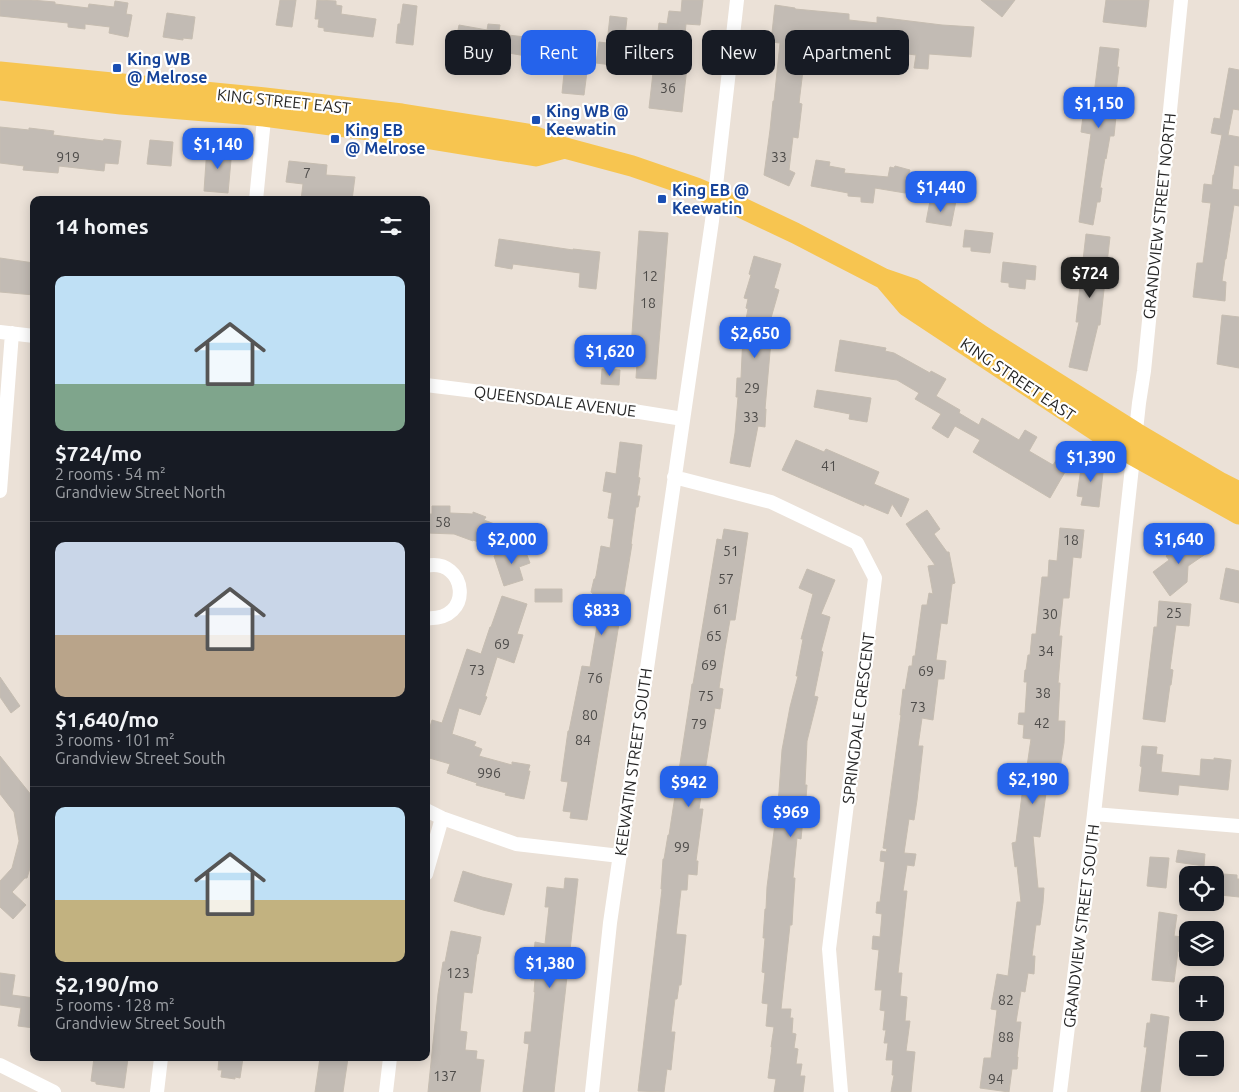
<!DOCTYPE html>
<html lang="en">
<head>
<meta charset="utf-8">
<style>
  :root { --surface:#171b24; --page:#242831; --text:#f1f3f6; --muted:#9ea1a6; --line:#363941; --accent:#2563eb }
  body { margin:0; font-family:Ubuntu,sans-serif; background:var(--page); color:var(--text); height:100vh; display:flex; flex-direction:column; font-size:19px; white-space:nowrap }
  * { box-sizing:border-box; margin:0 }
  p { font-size:16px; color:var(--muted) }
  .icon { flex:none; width:28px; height:28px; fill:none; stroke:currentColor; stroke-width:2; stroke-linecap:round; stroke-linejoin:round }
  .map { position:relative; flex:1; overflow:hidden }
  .sheet { position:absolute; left:30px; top:196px; width:400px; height:865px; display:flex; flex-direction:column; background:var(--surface); border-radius:10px; box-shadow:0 2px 12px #0003 }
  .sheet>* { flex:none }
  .guide { position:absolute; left:445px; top:30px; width:475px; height:45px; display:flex; gap:10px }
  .controls { position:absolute; left:1179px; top:866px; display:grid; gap:10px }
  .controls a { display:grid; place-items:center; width:45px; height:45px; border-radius:10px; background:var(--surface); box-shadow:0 2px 12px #0003; font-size:25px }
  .price { position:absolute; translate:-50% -42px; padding:0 11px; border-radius:10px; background:var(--accent); color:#fff; font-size:16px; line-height:32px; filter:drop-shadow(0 1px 2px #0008) }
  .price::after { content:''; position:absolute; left:50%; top:30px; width:15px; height:11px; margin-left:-8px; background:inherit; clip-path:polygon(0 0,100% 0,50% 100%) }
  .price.current { background:#222; color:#fff }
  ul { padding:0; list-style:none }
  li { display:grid; align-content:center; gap:10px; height:265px; padding:0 25px }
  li+li { border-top:1px solid var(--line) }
  li span { display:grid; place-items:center; height:155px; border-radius:10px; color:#555 }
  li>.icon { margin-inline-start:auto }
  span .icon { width:90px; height:90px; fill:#fffc; stroke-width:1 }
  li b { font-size:21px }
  h2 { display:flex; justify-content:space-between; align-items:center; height:60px; padding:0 25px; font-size:21px }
  .chip { padding:0 18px; border-radius:10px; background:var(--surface); box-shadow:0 2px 12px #0003; font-size:18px; line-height:45px }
  .chip.current { background:var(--accent); color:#fff }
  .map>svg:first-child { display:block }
  .building { fill:#c2bbb4; stroke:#c6bdb1 }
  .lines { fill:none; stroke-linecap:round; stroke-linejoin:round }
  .minor { stroke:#fff; stroke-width:14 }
  .primary { stroke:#f7c550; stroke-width:21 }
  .transit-dot { fill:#1a4fb4; stroke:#fff; stroke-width:2 }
  .labels { text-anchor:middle; stroke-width:4.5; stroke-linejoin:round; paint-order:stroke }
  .number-label { font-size:14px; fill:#4e4c4a }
  .transit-label { font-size:16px; font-weight:bold; fill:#164399; stroke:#fff; text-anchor:start }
  .street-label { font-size:16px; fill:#272727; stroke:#fff }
</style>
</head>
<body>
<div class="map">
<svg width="1239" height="1092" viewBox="0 0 1239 1092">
  <rect width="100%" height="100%" fill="#ebe1d7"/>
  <path class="building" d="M 0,0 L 31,0 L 55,2 L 55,4 L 88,8 L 89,4 L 114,7 L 115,1 L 128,3 L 126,14 L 132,15 L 128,37 L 109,33 L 110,27 L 85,24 L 85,29 L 68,27 L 68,23 L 0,16 Z
    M 280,0 L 296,0 L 292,27 L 276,25 Z
    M 317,0 L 336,1 L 336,5 L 342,6 L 341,14 L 376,19 L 373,37 L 324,31 L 324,28 L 318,27 L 319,19 L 315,19 Z
    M 682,0 L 703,0 L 700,25 L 686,24 L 684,44 L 657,40 L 659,23 L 667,24 L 669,11 L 681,12 Z
    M 981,0 L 1015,0 L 1002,17 Z
    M 1106,0 L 1149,0 L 1146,27 L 1103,22 Z
    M 403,4 L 417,6 L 413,45 L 396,43 L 398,24 L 400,24 Z
    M 775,5 L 795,8 L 795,9 L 849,14 L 849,20 L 877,23 L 877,17 L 942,25 L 974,27 L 971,57 L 929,54 L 928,69 L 914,68 L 916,55 L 866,49 L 866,41 L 832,38 L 833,35 L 793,30 L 789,60 L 804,62 L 799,103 L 802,104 L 798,138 L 793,137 L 789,170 L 795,173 L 789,186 L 764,175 L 770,130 L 773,101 L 774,101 L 780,43 L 771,42 Z
    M 167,13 L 195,17 L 192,39 L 183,38 L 183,40 L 163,37 Z
    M 610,16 L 627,18 L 624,45 L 627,46 L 626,55 L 630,55 L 628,67 L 596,63 L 599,42 L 607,43 Z
    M 488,24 L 500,25 L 499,31 L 508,32 L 508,35 L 552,40 L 549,62 L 532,60 L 532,57 L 497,51 L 497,45 L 474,42 L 472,53 L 454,49 L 459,25 L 487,30 Z
    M 1100,47 L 1119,49 L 1117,67 L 1119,67 L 1114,107 L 1117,107 L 1114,136 L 1110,136 L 1106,159 L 1105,158 L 1100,188 L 1102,188 L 1100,202 L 1097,202 L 1093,225 L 1079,222 L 1091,134 L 1081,132 L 1086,93 L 1094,94 Z
    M 566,54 L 589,56 L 584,95 L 562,93 Z
    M 654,64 L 687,67 L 682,112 L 649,108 Z
    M 1229,68 L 1239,70 L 1239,110 L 1233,109 L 1228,135 L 1239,137 L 1239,166 L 1234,165 L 1232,189 L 1239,190 L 1239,206 L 1234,205 L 1226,259 L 1225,259 L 1222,281 L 1226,282 L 1225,301 L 1193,297 L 1197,263 L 1203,263 L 1211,203 L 1202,202 L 1204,184 L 1212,185 L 1213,175 L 1214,175 L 1222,135 L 1211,133 L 1214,118 L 1220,119 Z
    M 0,127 L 29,130 L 29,128 L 54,131 L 53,135 L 103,141 L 104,139 L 121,141 L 118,164 L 105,163 L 104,171 L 59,166 L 58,173 L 23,170 L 24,166 L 0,163 Z
    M 150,140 L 173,142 L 171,166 L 147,164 Z
    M 207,147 L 232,149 L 228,193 L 204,191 Z
    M 816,160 L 830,162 L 829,166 L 845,169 L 844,173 L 888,177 L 890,167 L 894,168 L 895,166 L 910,170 L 905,193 L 875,188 L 873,203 L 861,202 L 861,197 L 848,196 L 848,193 L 811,186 Z
    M 289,161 L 327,165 L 326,175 L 355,177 L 352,200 L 301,200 L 303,184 L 286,182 Z
    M 945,199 L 956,201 L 951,226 L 926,222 L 930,201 L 944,204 Z
    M 965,230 L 993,233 L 990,253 L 971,251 L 971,247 L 963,247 Z
    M 639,231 L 668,233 L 656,379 L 636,378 L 638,348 L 631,348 Z
    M 1086,234 L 1110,237 L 1100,325 L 1098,325 L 1087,371 L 1069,367 L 1079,322 L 1076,322 Z
    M 499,239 L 573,250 L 573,249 L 600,252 L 596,289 L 579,287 L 580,273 L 513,264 L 512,269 L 495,266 Z
    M 754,256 L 781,264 L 774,288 L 779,290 L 771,318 L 773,318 L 765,409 L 766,409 L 765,427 L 758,426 L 750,467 L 730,463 L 735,433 L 738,397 L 736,397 L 737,378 L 741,378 L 743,334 L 748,309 L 746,308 L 748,299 L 744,298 L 751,275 L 749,274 Z
    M 0,258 L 34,263 L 34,295 L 0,292 Z
    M 1003,262 L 1036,266 L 1035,280 L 1026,279 L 1025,289 L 1009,287 L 1009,283 L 1001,282 Z
    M 1222,315 L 1239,317 L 1239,368 L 1217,364 Z
    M 840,340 L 886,348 L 885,351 L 894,353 L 930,373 L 931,371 L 946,379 L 936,396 L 960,410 L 959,413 L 979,425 L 982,418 L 1019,440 L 1025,430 L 1037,437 L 1029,451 L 1053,465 L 1062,451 L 1073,458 L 1050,498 L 973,452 L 980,440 L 955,426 L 948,438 L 932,428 L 941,414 L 915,399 L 919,393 L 897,380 L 835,371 Z
    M 602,369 L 620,370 L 619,385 L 601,384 Z
    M 817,390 L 871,398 L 867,422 L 849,419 L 850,414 L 814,407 Z
    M 796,440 L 824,452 L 826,449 L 879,472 L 874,484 L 909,499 L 901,517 L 892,504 L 888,514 L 864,504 L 864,506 L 782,470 Z
    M 620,442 L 642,445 L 638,477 L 640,478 L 637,496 L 640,496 L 638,507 L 636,507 L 631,544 L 632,544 L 587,820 L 570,818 L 571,812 L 563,811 L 568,782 L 561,781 L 568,731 L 569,731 L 582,666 L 590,667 L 602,597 L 592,595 L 593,593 L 591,592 L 594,579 L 595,579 L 596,576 L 601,546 L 610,548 L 614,519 L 608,518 L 612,493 L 603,491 L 606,472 L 616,474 Z
    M 1082,461 L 1104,464 L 1099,507 L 1081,505 L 1083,497 L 1077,496 Z
    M 432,506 L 450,506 L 450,513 L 473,514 L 473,512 L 486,517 L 484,520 L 505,528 L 497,549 L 473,540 L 473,541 L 454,534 L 427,533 L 428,514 L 432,514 Z
    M 927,510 L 940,529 L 934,534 L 947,552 L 949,552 L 955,583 L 952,584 L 947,624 L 941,623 L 936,660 L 946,661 L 944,679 L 938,679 L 933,720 L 922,718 L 918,746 L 923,746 L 917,800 L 914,820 L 909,819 L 904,853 L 916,854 L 914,866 L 907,865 L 903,891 L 907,891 L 898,973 L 902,973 L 900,996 L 907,997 L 905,1021 L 910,1021 L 906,1051 L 915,1052 L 911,1092 L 891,1092 L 894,1075 L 892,1075 L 893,1060 L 886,1060 L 888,1043 L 884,1043 L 886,1030 L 883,1030 L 885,1011 L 880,1010 L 882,990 L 875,990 L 879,950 L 872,949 L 873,936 L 880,937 L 882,914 L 876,913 L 877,902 L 880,902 L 885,862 L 880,861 L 881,851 L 886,852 L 887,849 L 883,848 L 901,715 L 900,715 L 903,689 L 905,690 L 909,666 L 912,666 L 913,656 L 915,656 L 922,605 L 927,605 L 929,593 L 933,594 L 928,566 L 935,565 L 906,524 Z
    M 1060,528 L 1084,530 L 1081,558 L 1073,557 L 1069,598 L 1063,598 L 1059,636 L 1062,636 L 1058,683 L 1060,683 L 1058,721 L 1065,721 L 1064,743 L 1057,787 L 1047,786 L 1040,837 L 1033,836 L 1038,888 L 1044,888 L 1043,903 L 1040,925 L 1036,925 L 1032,956 L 1035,956 L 1034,974 L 1028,973 L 1025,992 L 1021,991 L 1016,1022 L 1021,1022 L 1017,1057 L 1018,1057 L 1017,1069 L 1012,1069 L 1009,1092 L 980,1088 L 984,1058 L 991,1058 L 997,1010 L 991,1009 L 997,974 L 1008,976 L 1017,902 L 1021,902 L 1017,866 L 1015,867 L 1012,843 L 1016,842 L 1023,787 L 1024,787 L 1031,739 L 1023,738 L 1024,725 L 1018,724 L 1019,713 L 1025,713 L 1027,682 L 1024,682 L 1025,670 L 1026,670 L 1028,655 L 1030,655 L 1032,634 L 1036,634 L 1042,577 L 1048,577 L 1049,560 L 1057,561 Z
    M 724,529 L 748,533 L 735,620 L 730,620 L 725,649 L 719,688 L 723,689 L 720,709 L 715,708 L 699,809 L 703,809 L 696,861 L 698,861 L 697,875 L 688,874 L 687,890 L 681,890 L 676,934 L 686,935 L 681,985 L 679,985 L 677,999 L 675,999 L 671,1032 L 675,1032 L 671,1070 L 667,1069 L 664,1092 L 638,1091 L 662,889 L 661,889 L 663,859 L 664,859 L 668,835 L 669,835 L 690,699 L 692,684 L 693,684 L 717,539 L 722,540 Z
    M 1195,536 L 1207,553 L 1188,566 L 1187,582 L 1170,596 L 1153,572 L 1169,560 L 1166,556 Z
    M 523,545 L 530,563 L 519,567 L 523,580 L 504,586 L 494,556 Z
    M 1226,568 L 1239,571 L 1239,603 L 1220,599 Z
    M 807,569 L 835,580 L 821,614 L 830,617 L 821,651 L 823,652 L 814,696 L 818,697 L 807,741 L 805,785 L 807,785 L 806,798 L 805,798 L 801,839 L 797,838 L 793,878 L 795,878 L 793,907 L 792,925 L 790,925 L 781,1009 L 791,1009 L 790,1018 L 793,1018 L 792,1033 L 796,1034 L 794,1048 L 798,1049 L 796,1064 L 802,1064 L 800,1076 L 805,1076 L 803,1092 L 774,1092 L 776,1079 L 768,1078 L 772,1047 L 771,1047 L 774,1027 L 766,1026 L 768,1004 L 762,1003 L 765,973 L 762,972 L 765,938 L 763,938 L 765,909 L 766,909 L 767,887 L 779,792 L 782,750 L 790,707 L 798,676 L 796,676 L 803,639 L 801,639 L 813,594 L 799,588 Z
    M 535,589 L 562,589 L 562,602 L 535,602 Z
    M 502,596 L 527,604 L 517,634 L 523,635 L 514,663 L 497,657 L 485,696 L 487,697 L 480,715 L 459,708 L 452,734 L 476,742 L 474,746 L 482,749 L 479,756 L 512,765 L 512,762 L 530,765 L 528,771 L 530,771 L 524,799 L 505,795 L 506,793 L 476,785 L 477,783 L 447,773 L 450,764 L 426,757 L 426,741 L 432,720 L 442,723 L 467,649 L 481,654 L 490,627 L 491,627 Z
    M 1159,601 L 1191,604 L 1189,626 L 1176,625 L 1170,669 L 1173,670 L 1171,685 L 1170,685 L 1165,722 L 1143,719 L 1154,627 L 1157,627 Z
    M 0,677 L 20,706 L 11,713 L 0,697 Z
    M 1142,746 L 1157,747 L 1156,754 L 1163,755 L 1161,772 L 1200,776 L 1201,759 L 1214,760 L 1214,758 L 1231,760 L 1228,790 L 1179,785 L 1178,795 L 1139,791 L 1142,767 L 1140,766 Z
    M 0,756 L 32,796 L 30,798 L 34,822 L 34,855 L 27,878 L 25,878 L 12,892 L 26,905 L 13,919 L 0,907 L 0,881 L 12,868 L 19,841 L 14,812 L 0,794 Z
    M 1178,850 L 1205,854 L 1204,866 L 1176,862 Z
    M 1150,857 L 1169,858 L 1166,888 L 1147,886 Z
    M 463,871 L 482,877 L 512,884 L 504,915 L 483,910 L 454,901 Z
    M 1223,874 L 1237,875 L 1237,879 L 1239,879 L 1239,897 L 1220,895 Z
    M 565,878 L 578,879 L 554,1092 L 523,1092 L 529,1044 L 524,1043 L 525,1032 L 531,1032 L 535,992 L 534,992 L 535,980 L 531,980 L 535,942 L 545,944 L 549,907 L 545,907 L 547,887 L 564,889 Z
    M 1159,912 L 1177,915 L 1174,936 L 1183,937 L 1181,952 L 1178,951 L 1174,982 L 1152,980 Z
    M 451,931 L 481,937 L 478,954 L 477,954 L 472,993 L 464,992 L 460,1031 L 467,1032 L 465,1050 L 477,1051 L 476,1059 L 484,1060 L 480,1092 L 428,1092 L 438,994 L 443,962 L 445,962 Z
    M 0,973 L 15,975 L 12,995 L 34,998 L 34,1028 L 18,1026 L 21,1008 L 0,1005 Z
    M 1151,1014 L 1169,1017 L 1160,1092 L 1141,1092 L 1147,1047 L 1144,1047 L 1147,1023 L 1150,1023 Z
    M 94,1058 L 128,1058 L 124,1088 L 96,1084 L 96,1082 L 91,1081 Z
    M 219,1058 L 243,1058 L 240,1078 L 235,1077 L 235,1079 L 221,1077 L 222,1070 L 218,1070 Z
    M 320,1058 L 348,1058 L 343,1092 L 315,1092 Z"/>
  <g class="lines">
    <path class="minor" d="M 256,200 L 265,109
      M 0,332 L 34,336
      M 426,385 L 627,410 L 683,419
      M 674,477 L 771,502 L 857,543 L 875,578 L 829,949 L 841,1092
      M 0,491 L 12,333
      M 426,566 C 467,557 475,622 426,618
      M 426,810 L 442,818 L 516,844 L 620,856
      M 1094,814 L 1239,826
      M 426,874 L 442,818
      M 0,1065 L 54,1092
      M 157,1092 L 161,1058
      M 386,1092 L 390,1058
      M 592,1092 L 610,923 L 712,221 L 737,0
      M 1060,1092 L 1094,814 L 1139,403 L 1144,371 L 1181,0"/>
    <path class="primary" d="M 0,72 L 265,98 L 402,114 L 528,134 L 565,148 L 632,166 L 696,188 L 738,206 L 795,233 L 884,279 L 913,289 L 982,336 L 1136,433 L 1221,483 L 1239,492
      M 0,90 L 121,104 L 264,116 L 406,135 L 536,156 L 565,148
      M 884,279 L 907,306 L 1028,386 L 1133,455 L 1239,514"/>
  </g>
  <g class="transit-dot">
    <rect x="112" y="63" width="10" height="10" rx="2.5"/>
    <rect x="531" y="115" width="10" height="10" rx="2.5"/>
    <rect x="330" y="134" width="10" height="10" rx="2.5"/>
    <rect x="657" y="194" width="10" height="10" rx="2.5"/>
  </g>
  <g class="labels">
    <g class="number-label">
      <text x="668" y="93">36</text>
      <text x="68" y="162">919</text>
      <text x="779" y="162">33</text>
      <text x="307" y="178">7</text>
      <text x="650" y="281">12</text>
      <text x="648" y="308">18</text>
      <text x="752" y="393">29</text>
      <text x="751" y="422">33</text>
      <text x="829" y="471">41</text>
      <text x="443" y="527">58</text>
      <text x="1071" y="545">18</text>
      <text x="731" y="556">51</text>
      <text x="726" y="584">57</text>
      <text x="721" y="614">61</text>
      <text x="1174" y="618">25</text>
      <text x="1050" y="619">30</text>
      <text x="714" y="641">65</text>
      <text x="502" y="649">69</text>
      <text x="1046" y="656">34</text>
      <text x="709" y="670">69</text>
      <text x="477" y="675">73</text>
      <text x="926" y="676">69</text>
      <text x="595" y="683">76</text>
      <text x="1043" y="698">38</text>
      <text x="706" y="701">75</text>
      <text x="918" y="712">73</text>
      <text x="590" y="720">80</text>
      <text x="1042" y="728">42</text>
      <text x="699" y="729">79</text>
      <text x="583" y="745">84</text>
      <text x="489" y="778">996</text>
      <text x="682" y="852">99</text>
      <text x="458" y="978">123</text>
      <text x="1006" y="1005">82</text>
      <text x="1006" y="1042">88</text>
      <text x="445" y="1081">137</text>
      <text x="996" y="1084">94</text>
    </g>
    <g class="transit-label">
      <text x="127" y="65">King WB<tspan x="127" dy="18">@ Melrose</tspan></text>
      <text x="546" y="117">King WB @<tspan x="546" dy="18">Keewatin</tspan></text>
      <text x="345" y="136">King EB<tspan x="345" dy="18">@ Melrose</tspan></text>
      <text x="672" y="196">King EB @<tspan x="672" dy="18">Keewatin</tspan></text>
    </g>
    <g class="street-label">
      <text transform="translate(284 101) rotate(6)" y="6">KING STREET EAST</text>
      <text transform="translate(1159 216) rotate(-84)" y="6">GRANDVIEW STREET NORTH</text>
      <text transform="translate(1018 379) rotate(34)" y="6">KING STREET EAST</text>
      <text transform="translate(555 401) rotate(7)" y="6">QUEENSDALE AVENUE</text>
      <text transform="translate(858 718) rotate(-83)" y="6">SPRINGDALE CRESCENT</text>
      <text transform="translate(633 762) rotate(-82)" y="6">KEEWATIN STREET SOUTH</text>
      <text transform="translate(1081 926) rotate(-83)" y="6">GRANDVIEW STREET SOUTH</text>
    </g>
  </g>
</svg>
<div class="controls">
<a><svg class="icon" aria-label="locate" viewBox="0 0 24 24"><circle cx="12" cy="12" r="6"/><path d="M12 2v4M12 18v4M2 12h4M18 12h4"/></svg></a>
<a><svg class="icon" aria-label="layers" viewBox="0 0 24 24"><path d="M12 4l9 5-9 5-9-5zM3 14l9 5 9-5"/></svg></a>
<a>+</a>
<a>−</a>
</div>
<b class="price" style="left:1099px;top:129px">$1,150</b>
<b class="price" style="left:218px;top:170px">$1,140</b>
<b class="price" style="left:941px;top:213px">$1,440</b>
<b class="price current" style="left:1090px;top:299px">$724</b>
<b class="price" style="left:755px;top:359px">$2,650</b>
<b class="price" style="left:610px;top:377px">$1,620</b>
<b class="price" style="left:1091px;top:483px">$1,390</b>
<b class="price" style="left:512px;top:565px">$2,000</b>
<b class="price" style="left:1179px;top:565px">$1,640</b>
<b class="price" style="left:602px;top:636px">$833</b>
<b class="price" style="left:1033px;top:805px">$2,190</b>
<b class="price" style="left:689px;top:808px">$942</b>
<b class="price" style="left:791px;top:838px">$969</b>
<b class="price" style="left:550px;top:989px">$1,380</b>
<div class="guide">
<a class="chip">Buy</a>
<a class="chip current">Rent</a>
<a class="chip">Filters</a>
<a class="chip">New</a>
<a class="chip">Apartment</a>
</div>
<section class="sheet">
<h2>14 homes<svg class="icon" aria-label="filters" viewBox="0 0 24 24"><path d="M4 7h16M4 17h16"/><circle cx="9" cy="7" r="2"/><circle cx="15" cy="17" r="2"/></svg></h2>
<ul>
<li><span style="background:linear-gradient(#bfe0f5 70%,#7fa58c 0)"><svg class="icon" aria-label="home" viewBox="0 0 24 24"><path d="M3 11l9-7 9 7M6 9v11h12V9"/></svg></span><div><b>$724/mo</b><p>2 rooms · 54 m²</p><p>Grandview Street North</p></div></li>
<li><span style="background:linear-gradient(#c9d6e8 60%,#b9a48a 0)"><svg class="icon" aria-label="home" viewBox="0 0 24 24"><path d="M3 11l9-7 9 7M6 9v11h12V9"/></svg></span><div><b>$1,640/mo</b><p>3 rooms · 101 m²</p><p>Grandview Street South</p></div></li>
<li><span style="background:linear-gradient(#bfe0f5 60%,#c2b280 0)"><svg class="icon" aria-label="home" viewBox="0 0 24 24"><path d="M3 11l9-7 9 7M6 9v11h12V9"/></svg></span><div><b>$2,190/mo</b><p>5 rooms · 128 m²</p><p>Grandview Street South</p></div></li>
</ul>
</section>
</div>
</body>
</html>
